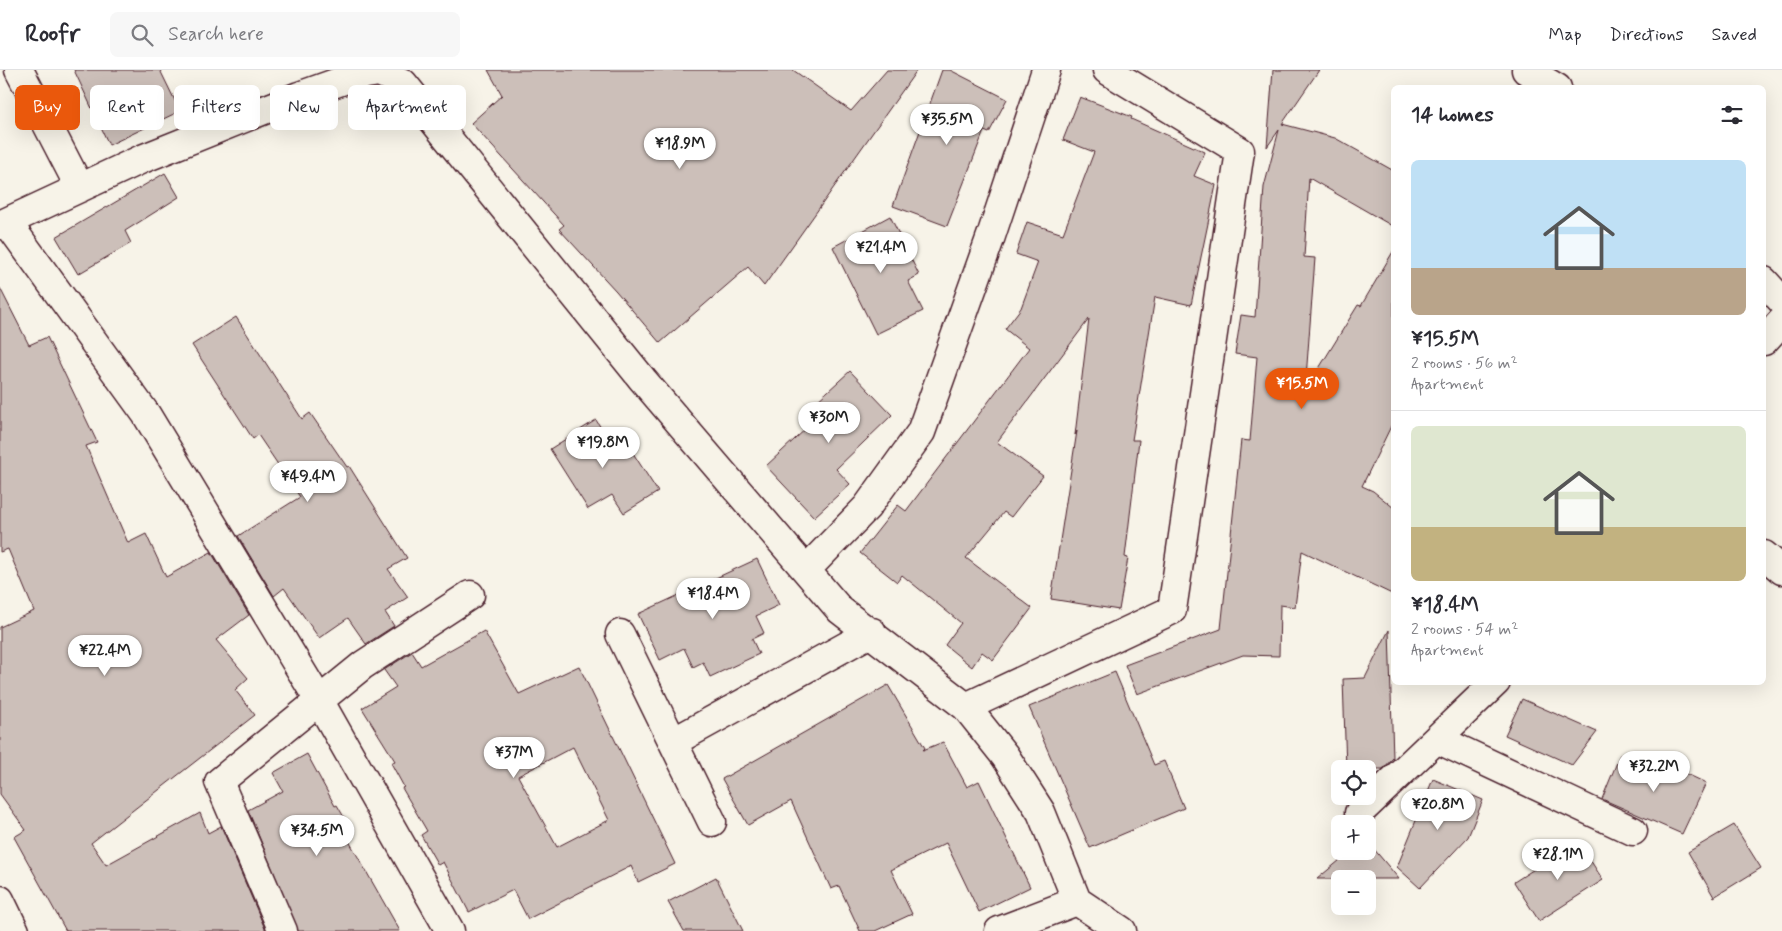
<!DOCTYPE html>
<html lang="en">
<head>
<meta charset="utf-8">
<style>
  :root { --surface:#fff; --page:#f7f7f7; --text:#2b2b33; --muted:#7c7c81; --line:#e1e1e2; --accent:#ea580c }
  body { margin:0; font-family:Mynerve,sans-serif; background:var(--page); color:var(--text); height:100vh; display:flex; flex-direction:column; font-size:19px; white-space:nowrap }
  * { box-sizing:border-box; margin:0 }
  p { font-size:16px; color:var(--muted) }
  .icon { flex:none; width:28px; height:28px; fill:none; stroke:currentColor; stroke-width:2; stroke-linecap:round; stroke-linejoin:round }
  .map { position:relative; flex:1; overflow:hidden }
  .details { position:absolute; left:1391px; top:15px; width:375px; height:600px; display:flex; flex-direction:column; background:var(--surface); border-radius:8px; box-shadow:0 5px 20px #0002 }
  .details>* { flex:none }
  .top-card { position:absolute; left:15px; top:15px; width:475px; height:45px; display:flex; gap:10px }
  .controls { position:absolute; left:1331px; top:690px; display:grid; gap:10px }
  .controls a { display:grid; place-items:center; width:45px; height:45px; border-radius:8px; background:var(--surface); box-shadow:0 5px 20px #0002; font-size:25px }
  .price { position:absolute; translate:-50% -42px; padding:0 11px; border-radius:18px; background:#fff; color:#222; font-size:16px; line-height:32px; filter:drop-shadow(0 1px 2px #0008) }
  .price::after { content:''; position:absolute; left:50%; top:30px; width:15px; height:11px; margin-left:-8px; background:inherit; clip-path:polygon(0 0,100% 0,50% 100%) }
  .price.current { background:var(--accent); color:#fff }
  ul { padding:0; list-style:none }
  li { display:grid; align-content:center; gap:10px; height:265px; padding:0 20px }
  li+li { border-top:1px solid var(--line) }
  li span { display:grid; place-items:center; height:155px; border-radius:8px; color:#555 }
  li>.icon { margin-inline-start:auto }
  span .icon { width:90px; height:90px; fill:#fffc; stroke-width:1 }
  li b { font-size:21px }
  h2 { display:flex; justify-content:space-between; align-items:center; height:60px; padding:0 20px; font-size:21px }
  .tag { padding:0 18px; border-radius:8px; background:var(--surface); box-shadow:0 5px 20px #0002; font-size:18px; line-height:45px }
  .tag.current { background:var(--accent); color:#fff }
  header { display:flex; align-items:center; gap:30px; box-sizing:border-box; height:70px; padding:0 25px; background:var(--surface); border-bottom:1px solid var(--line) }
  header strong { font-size:24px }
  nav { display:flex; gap:28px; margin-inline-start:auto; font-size:18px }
  .search { width:350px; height:45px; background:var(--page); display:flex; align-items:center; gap:12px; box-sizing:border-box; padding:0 18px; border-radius:8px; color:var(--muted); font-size:19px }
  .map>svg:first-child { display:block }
  .building { fill:#ccbfb9; stroke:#4a1f2b; fill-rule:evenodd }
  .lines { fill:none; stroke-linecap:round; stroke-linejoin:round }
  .minor-casing { stroke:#4a1f2b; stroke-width:31 }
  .minor { stroke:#f7f3e8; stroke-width:28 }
</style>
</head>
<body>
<header>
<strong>Roofr</strong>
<div class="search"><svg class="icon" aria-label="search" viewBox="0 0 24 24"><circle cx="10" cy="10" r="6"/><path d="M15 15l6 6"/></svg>Search here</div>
<nav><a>Map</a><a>Directions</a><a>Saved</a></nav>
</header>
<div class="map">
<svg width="1782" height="861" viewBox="0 0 1782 861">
  <rect width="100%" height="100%" fill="#f7f3e8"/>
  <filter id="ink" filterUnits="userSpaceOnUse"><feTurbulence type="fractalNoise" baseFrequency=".02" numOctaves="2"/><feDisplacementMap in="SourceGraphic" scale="10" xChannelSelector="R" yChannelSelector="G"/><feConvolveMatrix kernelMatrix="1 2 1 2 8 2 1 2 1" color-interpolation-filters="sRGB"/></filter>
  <g filter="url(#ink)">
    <path class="building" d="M 74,0 L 160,0 L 180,41 L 109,75 Z
      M 488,0 L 793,0 L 851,41 L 887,0 L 917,0 L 764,216 L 748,197 L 660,273 L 616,221 L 559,159 L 564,155 L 471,53 L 502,25 Z
      M 942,0 L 950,0 L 1007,29 L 989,63 L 984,61 L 947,156 L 893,136 Z
      M 1273,0 L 1319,0 L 1282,54 L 1335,68 L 1394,101 L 1394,157 L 1309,108 L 1304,187 L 1315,188 L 1305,321 L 1358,235 L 1361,236 L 1394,180 L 1394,350 L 1362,416 L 1373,421 L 1394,438 L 1394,525 L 1302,481 L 1295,537 L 1280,535 L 1279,586 L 1243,585 L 1137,624 L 1125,595 L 1221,559 L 1241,370 L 1250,371 L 1257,287 L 1235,284 L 1241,245 L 1255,247 L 1264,117 L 1279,60 L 1267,77 Z
      M 1080,27 L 1132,47 L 1131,49 L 1205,82 L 1194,106 L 1216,115 L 1191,235 L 1155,227 L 1132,370 L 1139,370 L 1125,487 L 1128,488 L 1119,540 L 1051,529 L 1077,361 L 1075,365 L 1089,249 L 997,372 L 1043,406 L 1011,447 L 1004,442 L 966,488 L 1032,538 L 993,590 L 982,582 L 972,597 L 945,575 L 961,553 L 902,505 L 897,512 L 860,483 L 898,435 L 906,441 L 1029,278 L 1005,259 L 1021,238 L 1038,192 L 1016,184 L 1027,152 L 1063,164 L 1094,82 L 1063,70 Z
      M 165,103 L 179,127 L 125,161 L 131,173 L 78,204 L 56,167 Z
      M 890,146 L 919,205 L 908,211 L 923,241 L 876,264 L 833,177 Z
      M 0,218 L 29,275 L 47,267 L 97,372 L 86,376 L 128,473 L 146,464 L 166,507 L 211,482 L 249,545 L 216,570 L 248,608 L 235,620 L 255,645 L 91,773 L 106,795 L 200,743 L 208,763 L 221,756 L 266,861 L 66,861 L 14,767 L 26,760 L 0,724 L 0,557 L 34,541 L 8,479 L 0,482 Z
      M 236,247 L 302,349 L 310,343 L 347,397 L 349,396 L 407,488 L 388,499 L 408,527 L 385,542 L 394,556 L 366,574 L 348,548 L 319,568 L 284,518 L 274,526 L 238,466 L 300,427 L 258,365 L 253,369 L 192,275 Z
      M 850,301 L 892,345 L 836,399 L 850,414 L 814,447 L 766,396 L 825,341 L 816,332 Z
      M 596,350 L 611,374 L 622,366 L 658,422 L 624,443 L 612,425 L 588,439 L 550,379 Z
      M 757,489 L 779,535 L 756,546 L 764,563 L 752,569 L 759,584 L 710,607 L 703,592 L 693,597 L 684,578 L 660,590 L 638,544 Z
      M 1389,560 L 1393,688 L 1383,699 L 1346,699 L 1343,609 L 1365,608 Z
      M 484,561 L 519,624 L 579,596 L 675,794 L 638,812 L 631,796 L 528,849 L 513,820 L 469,842 L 443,792 L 438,795 L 421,765 L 427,761 L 402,718 L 404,717 L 391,693 L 395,691 L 362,638 L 396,617 L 384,600 L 412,582 L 421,596 ZM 573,677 L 609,750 L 557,777 L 518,706 Z
      M 1115,602 L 1154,695 L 1164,691 L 1184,738 L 1090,778 L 1029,637 Z
      M 888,615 L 925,678 L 923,680 L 943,672 L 967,717 L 979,711 L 1030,817 L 979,842 L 946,773 L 891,800 L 912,844 L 875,861 L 860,861 L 839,816 L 831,819 L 791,731 L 748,755 L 722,709 Z
      M 1522,629 L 1597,662 L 1572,695 L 1505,665 Z
      M 307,684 L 335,736 L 337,735 L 352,761 L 345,764 L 400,861 L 298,861 L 248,740 L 283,721 L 273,703 Z
      M 1620,685 L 1668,705 L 1672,697 L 1706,713 L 1682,764 L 1602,729 Z
      M 1433,709 L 1483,730 L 1468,767 L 1420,818 L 1397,797 Z
      M 1734,755 L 1761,798 L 1714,827 L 1688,782 Z
      M 1578,771 L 1603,810 L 1539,851 L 1514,812 Z
      M 1368,772 L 1399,809 L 1317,809 L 1351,781 L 1368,781 Z
      M 716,807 L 743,861 L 684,861 L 668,832 Z"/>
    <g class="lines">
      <defs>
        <path id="minor" d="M 19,0 L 80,118
          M 1526,0 L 1557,18
          M 7,152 L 146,344 L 320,632 L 450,861
          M 0,155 L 142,89 L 299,26 L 355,6 L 379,2 L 403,13 L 643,310 L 840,540 L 966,637 L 1005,686 L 1041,742 L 1077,831 L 1122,861
          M 1764,211 L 1782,231
          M 1764,271 L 1782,251
          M 1764,485 L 1782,500
          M 806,500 L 867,437 L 921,362 L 991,166 L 1046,0
          M 620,564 L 712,752
          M 966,637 L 1172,540 L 1240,81 L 1107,0
          M 1437,669 L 1633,761
          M 673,672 L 872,562
          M 1359,743 L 1496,612
          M 0,830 L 15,861
          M 283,861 L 219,712 L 363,595 L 470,525
          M 999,861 L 1077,831"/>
      </defs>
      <use href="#minor" class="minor-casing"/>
      <use href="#minor" class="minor"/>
    </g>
  </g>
</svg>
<div class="controls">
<a><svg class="icon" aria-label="locate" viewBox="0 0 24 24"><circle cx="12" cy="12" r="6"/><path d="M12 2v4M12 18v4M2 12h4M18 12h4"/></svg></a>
<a>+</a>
<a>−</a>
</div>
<b class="price" style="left:947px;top:76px">¥35.5M</b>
<b class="price" style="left:680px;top:100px">¥18.9M</b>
<b class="price" style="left:881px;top:204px">¥21.4M</b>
<b class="price current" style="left:1302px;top:340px">¥15.5M</b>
<b class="price" style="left:829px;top:374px">¥30M</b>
<b class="price" style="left:603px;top:399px">¥19.8M</b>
<b class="price" style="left:308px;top:433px">¥49.4M</b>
<b class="price" style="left:713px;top:550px">¥18.4M</b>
<b class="price" style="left:105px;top:607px">¥22.4M</b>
<b class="price" style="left:514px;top:709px">¥37M</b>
<b class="price" style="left:1654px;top:723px">¥32.2M</b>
<b class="price" style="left:1438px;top:761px">¥20.8M</b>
<b class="price" style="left:317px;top:787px">¥34.5M</b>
<b class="price" style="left:1558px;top:811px">¥28.1M</b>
<div class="top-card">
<a class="tag current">Buy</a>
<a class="tag">Rent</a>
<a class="tag">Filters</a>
<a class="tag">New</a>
<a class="tag">Apartment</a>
</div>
<section class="details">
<h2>14 homes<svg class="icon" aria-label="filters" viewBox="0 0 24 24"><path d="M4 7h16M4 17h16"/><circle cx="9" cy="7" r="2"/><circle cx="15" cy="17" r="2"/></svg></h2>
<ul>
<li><span style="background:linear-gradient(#bfe0f5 70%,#b9a48a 0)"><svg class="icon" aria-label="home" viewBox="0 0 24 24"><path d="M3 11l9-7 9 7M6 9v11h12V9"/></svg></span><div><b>¥15.5M</b><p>2 rooms · 56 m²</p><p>Apartment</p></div></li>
<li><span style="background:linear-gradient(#dfe7d0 65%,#c2b280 0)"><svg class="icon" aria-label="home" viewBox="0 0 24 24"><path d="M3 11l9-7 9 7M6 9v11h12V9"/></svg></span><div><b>¥18.4M</b><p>2 rooms · 54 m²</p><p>Apartment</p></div></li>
</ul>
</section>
</div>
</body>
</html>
